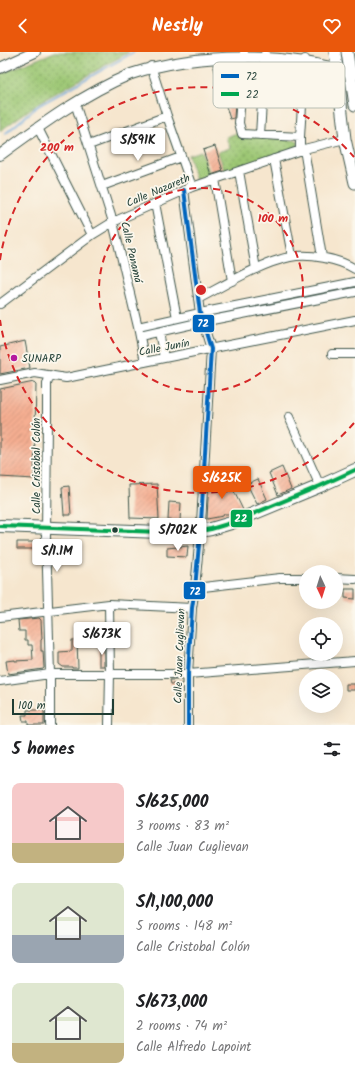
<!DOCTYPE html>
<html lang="en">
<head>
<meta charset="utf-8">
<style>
  :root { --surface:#fff; --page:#f6f6f6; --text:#202124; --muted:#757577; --accent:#ea580c }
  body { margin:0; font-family:Kalam,sans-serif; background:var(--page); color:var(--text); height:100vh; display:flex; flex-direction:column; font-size:15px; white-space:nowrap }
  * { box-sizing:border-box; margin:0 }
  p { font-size:13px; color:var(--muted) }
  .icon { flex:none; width:22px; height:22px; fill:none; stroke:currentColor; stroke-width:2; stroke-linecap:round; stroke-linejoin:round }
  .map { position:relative; height:673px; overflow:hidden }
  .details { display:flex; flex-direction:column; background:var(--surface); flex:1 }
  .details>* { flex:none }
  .needle { width:26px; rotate:176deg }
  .tools { position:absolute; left:299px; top:513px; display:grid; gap:8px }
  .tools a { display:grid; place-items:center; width:44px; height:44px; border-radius:50%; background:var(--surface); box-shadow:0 4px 16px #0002; font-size:20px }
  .scale { position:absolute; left:12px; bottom:10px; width:102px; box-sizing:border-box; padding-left:4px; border:2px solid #1f3d34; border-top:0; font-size:11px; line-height:14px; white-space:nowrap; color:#1f3d34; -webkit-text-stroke:3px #fbf7ec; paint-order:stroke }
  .price { position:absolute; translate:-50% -34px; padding:0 9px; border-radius:4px; background:#fff; color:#222; font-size:13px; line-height:26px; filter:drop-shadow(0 1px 2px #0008) }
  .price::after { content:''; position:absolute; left:50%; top:24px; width:12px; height:9px; margin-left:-6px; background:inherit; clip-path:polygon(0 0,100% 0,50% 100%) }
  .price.current { background:var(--accent); color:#fff }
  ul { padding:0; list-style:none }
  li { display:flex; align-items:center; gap:12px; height:100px; padding:0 12px }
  li span { display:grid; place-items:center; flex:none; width:112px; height:80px; border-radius:8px; color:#555 }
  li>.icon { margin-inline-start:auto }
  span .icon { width:48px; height:48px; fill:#fffc; stroke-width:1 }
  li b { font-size:17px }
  h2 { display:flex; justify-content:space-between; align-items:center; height:48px; padding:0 12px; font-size:17px }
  header { display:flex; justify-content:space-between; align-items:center; height:52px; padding:0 12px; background:var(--accent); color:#fff; font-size:18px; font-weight:600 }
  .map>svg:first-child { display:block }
  .park { fill:url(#park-dots); stroke:#5e8254 }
  .garden { fill:#9dc774; stroke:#5e8254 }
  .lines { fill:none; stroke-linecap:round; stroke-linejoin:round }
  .stream { stroke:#68a7db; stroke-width:2 }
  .building { fill:url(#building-hatch) }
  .minor-casing { stroke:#3f564b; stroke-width:10 }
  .tertiary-casing { stroke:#3f564b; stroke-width:12 }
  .secondary-casing { stroke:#3f564b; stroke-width:13 }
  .primary-casing { stroke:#3f564b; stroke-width:14 }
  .minor { stroke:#fff; stroke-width:8 }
  .tertiary { stroke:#fff; stroke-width:10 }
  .secondary { stroke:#fff; stroke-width:11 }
  .primary { stroke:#fff; stroke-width:12 }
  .bus-1-casing { stroke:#fbf7ec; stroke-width:7 }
  .bus-2-casing { stroke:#fbf7ec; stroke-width:7 }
  .bus-1 { stroke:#0065bd; stroke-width:4 }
  .bus-2 { stroke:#00a651; stroke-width:4 }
  .ring { fill:none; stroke:#d62828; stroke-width:2; stroke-dasharray:7 5 }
  .poi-dot { fill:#b5179e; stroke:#fbf7ec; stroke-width:1.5 }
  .bus-dot { fill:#1f3d34; stroke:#fbf7ec; stroke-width:1.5 }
  .labels { text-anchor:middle; stroke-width:3.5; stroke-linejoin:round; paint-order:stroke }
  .street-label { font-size:11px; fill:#1f3d34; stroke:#fbf7ec }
  .poi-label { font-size:11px; fill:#1f3d34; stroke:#fbf7ec; text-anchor:start }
  .key { fill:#fbf7ec; stroke:#b9bfb5; stroke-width:1 }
  .key-label { font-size:11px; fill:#1f3d34 }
  .centre { fill:#d62828; stroke:#fbf7ec; stroke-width:2 }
  .ring-label { font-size:12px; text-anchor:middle; font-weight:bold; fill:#d62828; stroke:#fbf7ec; stroke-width:3.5; stroke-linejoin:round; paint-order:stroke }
  .line-badge { stroke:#fbf7ec; stroke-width:1.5 }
  .badge-label { font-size:11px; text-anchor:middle; font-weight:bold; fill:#fff }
</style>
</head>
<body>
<header><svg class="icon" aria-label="back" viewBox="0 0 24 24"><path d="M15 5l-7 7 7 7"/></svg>Nestly<svg class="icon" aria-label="heart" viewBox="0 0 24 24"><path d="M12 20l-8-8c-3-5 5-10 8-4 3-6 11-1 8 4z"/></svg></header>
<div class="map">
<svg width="355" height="673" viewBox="0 0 355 673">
  <defs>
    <pattern id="park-dots" width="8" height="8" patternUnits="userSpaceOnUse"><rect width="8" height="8" fill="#9dc774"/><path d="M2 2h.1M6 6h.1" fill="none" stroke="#7fa360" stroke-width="1.8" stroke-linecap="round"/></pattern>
    <pattern id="building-hatch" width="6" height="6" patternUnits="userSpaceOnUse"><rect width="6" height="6" fill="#f5ae91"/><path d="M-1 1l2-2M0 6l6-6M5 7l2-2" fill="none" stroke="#c68f77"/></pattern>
  </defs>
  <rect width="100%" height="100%" fill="#fbf7ec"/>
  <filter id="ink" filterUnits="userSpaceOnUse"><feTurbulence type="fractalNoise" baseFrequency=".025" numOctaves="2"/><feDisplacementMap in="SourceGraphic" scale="8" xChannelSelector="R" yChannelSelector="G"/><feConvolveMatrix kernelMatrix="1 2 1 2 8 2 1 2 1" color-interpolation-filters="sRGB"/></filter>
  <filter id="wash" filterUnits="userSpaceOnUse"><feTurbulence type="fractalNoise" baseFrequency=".012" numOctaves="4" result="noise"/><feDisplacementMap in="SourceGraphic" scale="16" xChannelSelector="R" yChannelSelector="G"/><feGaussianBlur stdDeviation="0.9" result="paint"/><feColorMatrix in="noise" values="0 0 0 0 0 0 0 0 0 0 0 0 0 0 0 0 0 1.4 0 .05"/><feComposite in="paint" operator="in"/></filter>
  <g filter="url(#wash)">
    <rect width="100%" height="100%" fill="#f6e6ce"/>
    <path class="park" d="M 55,0 L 129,0 L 40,50 L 0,79 L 0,22 Z
      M 240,80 L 298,89 L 298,95 L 225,120 L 218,100 L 230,96 L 226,85 Z"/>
    <path class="garden" d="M 201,99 L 209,123 L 196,128 L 188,103 Z"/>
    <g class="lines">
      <path class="stream" d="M 5,82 L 38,54 L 134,0"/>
    </g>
    <g id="blocks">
      <path class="building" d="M 238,12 L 234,66 L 230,67 L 213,13 Z
        M 215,94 L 223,119 L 211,123 L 203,98 Z
        M 25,289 L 30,316 L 0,322 L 0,295 Z
        M 34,330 L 36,332 L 34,427 L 0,425 L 0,337 Z
        M 282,415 L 291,437 L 278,443 L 269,421 Z
        M 209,426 L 213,426 L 213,429 L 220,433 L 230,431 L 243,458 L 231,462 L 224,462 L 223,464 L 207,467 Z
        M 258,427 L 267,447 L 257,452 L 247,432 Z
        M 157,432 L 159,467 L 130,466 L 129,433 Z
        M 69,434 L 71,463 L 64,463 L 62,435 Z
        M 169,450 L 181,451 L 180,469 L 168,468 Z
        M 17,490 L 35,490 L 35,497 L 17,497 Z
        M 188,494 L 187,505 L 167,504 L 167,496 Z
        M 345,537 L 355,537 L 355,547 L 345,546 Z
        M 39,566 L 41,568 L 42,587 L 41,588 L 41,599 L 43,599 L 44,616 L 43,617 L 8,622 L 6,609 L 15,608 L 15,609 L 33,608 L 32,593 L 28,593 L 28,588 L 25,588 L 25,579 L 19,579 L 18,568 Z
        M 72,588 L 77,588 L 78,616 L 72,616 L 72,615 L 63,615 L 59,612 L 59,600 L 72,599 Z
        M 99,594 L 104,594 L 104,614 L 99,614 Z
        M 170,628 L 182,628 L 182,632 L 171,632 Z
        M 346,632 L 355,632 L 355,638 L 346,638 Z
        M 27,658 L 44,658 L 44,673 L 28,673 L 28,669 L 23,669 L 22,663 L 27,663 Z"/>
    </g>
  </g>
  <g filter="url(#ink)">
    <use href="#blocks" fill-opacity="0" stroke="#3f564b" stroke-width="1"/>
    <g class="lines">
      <defs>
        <path id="minor" d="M 244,1 L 239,71 L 242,82 L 300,85
          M 151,14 L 167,64 L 192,135
          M 75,51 L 113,170 L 138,275 L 145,310
          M 38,76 L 92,183
          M 260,83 L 265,2
          M 89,93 L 167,64
          M 304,97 L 322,205
          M 300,98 L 300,85 L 305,7
          M 274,107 L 292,204
          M 239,119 L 256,217
          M 215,127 L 232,229
          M 102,134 L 181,105
          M 184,138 L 200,261 L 211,297 L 201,471 L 195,536 L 192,556 L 188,622 L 188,673
          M 155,151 L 177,266
          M 198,247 C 225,233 260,211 290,205 C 309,201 339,207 355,217
          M 0,252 L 92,183 L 113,170 L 192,135 L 304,97 L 345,87
          M 138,275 L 200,261 L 355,230
          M 159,280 L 164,306
          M 140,284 L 202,270 L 355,240
          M 332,302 L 355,302
          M 0,328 L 35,321 L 66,326 L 164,306 L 355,268
          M 289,365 L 320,434
          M 336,526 L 355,527
          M 195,536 L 280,526 L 306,526
          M 109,552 L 110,622 L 109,673
          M 0,565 L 109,552 L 192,556
          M 0,629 L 50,622 L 188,622 L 355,609
          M 50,673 L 50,622 L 46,484 L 47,367 L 47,332 L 50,323"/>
        <path id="tertiary" d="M 0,16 L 35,0
          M 0,103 C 41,73 83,42 131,22 C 197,0 288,0 355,22"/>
        <path id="secondary" d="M 335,0 L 345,87 L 355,131
          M 347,0 L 355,53"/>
        <path id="primary" d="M 0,474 L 160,480 L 200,479 L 211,477 L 231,471 L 320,434 L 355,418"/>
      </defs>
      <use href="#minor" class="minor-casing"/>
      <use href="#tertiary" class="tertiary-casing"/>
      <use href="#secondary" class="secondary-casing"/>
      <use href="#primary" class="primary-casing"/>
      <use href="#minor" class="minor"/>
      <use href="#tertiary" class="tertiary"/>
      <use href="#secondary" class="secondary"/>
      <use href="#primary" class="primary"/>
      <defs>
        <path id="bus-1" d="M 184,138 L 200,261 L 211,297 L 201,471 L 195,536 L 192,556 L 188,622 L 188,673"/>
        <path id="bus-2" d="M 0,474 L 160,480 L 200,479 L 211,477 L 231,471 L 320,434 L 355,418"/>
      </defs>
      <use href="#bus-1" class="bus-1-casing"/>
      <use href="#bus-2" class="bus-2-casing"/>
      <use href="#bus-1" class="bus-1"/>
      <use href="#bus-2" class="bus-2"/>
    </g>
  </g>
  <g class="ring">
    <circle cx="201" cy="238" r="102"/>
    <path d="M354 371A203 203 0 0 1 0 268M0 208A203 203 0 0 1 354 105"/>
  </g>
  <circle class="poi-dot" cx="14" cy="306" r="4"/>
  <circle class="bus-dot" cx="115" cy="478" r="3.5"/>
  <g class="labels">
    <g class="street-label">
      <text transform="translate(158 138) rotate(-23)" y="4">Calle Nazareth</text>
      <text transform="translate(132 200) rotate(77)" y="4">Calle Panamá</text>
      <text transform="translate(164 295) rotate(-11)" y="4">Calle Junín</text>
      <text transform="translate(36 414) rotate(-90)" y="4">Calle Cristobal Colón</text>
      <text transform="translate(179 604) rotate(-88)" y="4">Calle Juan Cuglievan</text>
    </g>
    <g class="poi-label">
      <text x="22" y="310">SUNARP</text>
    </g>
  </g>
  <rect x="213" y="10" width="132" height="46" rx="6" class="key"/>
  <rect x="221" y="22" width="18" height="4" fill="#0065bd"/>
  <rect x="221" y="40" width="18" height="4" fill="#00a651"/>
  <g class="key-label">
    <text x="246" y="28">72</text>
    <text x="246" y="46">22</text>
  </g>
  <circle cx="201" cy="238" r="6" class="centre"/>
  <g class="ring-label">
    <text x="57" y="99">200 m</text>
    <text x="273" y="170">100 m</text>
  </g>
  <g class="line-badge">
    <rect x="192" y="262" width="23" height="19" rx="4" fill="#0065bd"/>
    <rect x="230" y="457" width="23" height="19" rx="4" fill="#00a651"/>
    <rect x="183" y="529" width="23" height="19" rx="4" fill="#0065bd"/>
  </g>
  <g class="badge-label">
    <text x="203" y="275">72</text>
    <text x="241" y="470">22</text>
    <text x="195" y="543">72</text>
  </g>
</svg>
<div class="tools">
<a><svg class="needle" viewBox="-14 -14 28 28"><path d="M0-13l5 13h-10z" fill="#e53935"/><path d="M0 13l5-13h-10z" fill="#757577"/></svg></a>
<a><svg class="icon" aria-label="locate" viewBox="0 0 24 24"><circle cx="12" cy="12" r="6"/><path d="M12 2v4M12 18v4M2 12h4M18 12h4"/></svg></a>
<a><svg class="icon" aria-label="layers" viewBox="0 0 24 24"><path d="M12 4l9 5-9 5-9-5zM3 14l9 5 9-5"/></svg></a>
</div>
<div class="scale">100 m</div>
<b class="price" style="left:138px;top:110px">S/591K</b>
<b class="price current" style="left:222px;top:448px">S/625K</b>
<b class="price" style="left:178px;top:500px">S/702K</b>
<b class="price" style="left:57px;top:521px">S/1.1M</b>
<b class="price" style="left:102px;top:604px">S/673K</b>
</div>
<section class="details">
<h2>5 homes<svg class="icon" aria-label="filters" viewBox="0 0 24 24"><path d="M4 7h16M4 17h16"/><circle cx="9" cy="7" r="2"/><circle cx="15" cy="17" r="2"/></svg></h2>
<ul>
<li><span style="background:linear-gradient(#f6c9c9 75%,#c2b280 0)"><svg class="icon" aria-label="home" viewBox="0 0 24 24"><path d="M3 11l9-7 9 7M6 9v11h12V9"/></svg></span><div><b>S/625,000</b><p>3 rooms · 83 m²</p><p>Calle Juan Cuglievan</p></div></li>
<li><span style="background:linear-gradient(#dfe7d0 65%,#9aa5b1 0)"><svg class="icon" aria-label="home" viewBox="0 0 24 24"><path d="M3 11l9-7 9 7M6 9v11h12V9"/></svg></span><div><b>S/1,100,000</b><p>5 rooms · 148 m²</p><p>Calle Cristobal Colón</p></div></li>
<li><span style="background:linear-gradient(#dfe7d0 75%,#c2b280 0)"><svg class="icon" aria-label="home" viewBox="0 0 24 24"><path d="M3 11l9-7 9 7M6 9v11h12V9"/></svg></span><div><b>S/673,000</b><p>2 rooms · 74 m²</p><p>Calle Alfredo Lapoint</p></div></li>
</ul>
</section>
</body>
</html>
